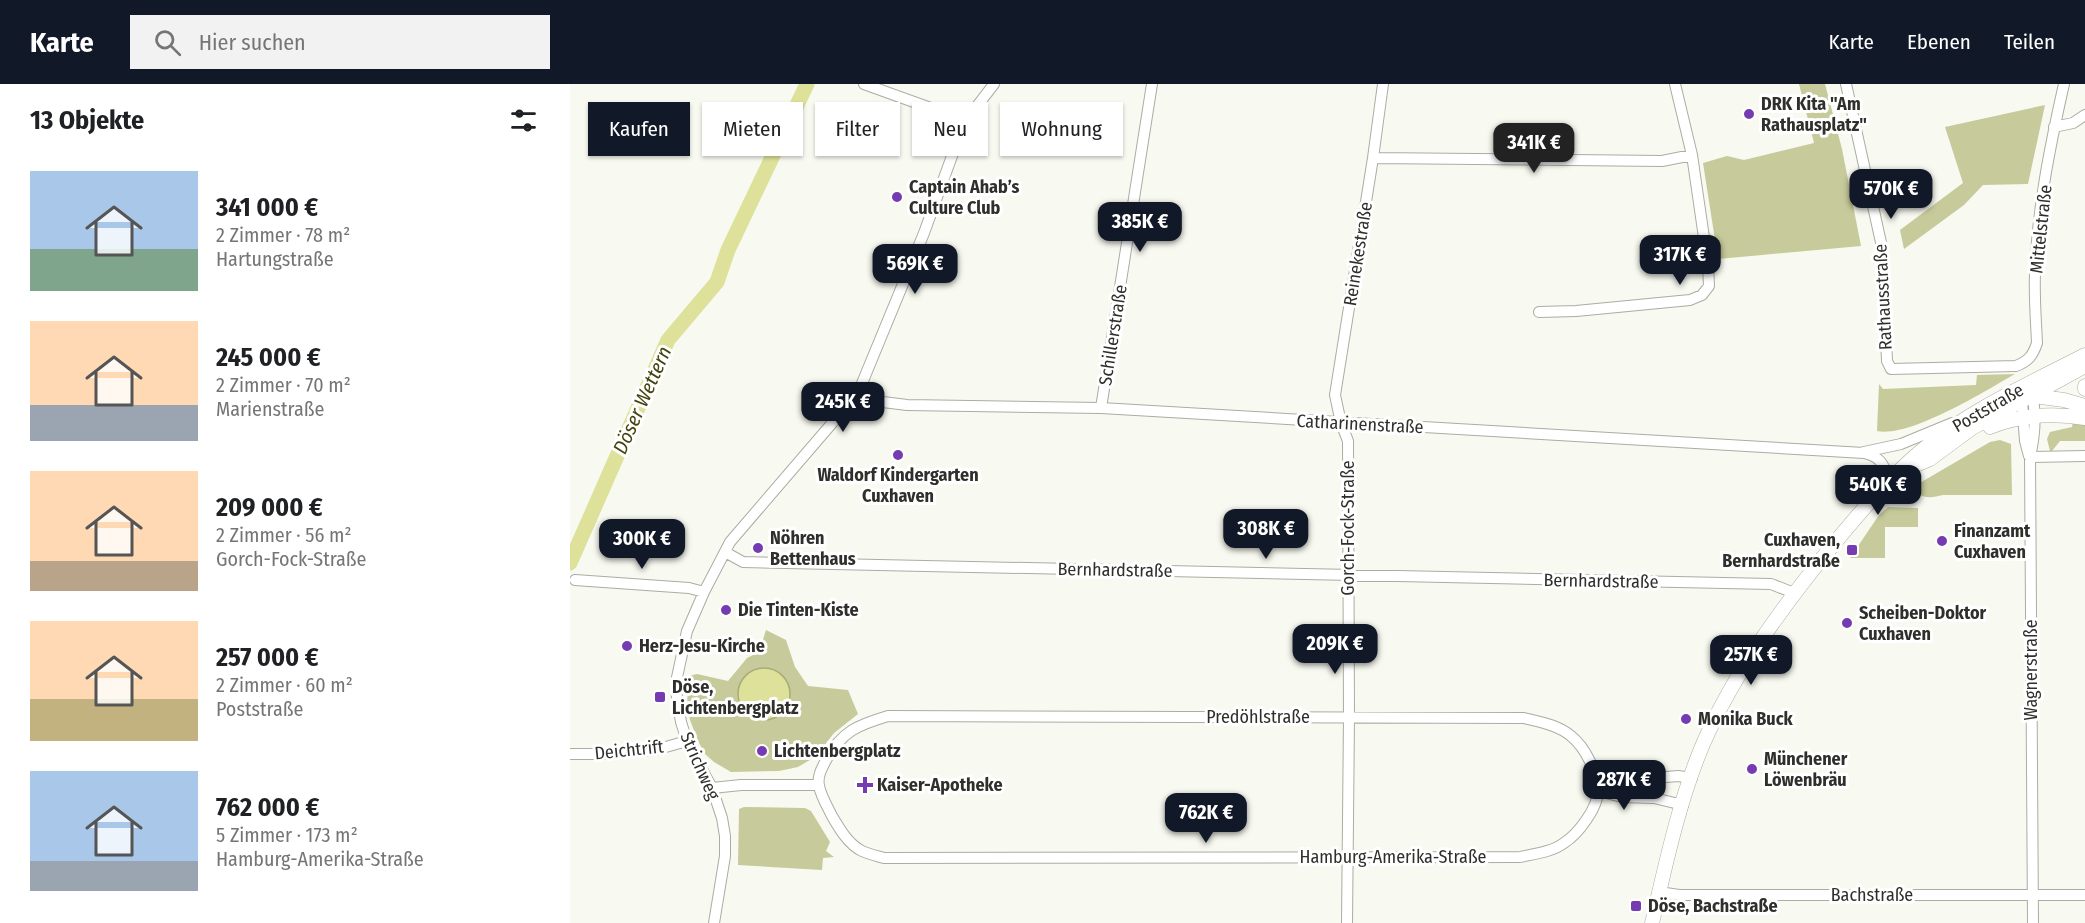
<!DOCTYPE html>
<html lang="de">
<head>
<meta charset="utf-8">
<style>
  :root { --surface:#fff; --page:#f2f2f2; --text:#202124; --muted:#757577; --accent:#111827 }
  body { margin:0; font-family:"Fira Sans Condensed",sans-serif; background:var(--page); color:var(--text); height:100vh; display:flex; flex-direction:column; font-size:22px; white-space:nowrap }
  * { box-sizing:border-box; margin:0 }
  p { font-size:20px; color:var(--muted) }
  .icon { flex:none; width:33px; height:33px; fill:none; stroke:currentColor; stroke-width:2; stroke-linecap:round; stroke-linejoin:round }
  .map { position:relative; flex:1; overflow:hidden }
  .drawer { display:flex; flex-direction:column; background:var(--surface); width:570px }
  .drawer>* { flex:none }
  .top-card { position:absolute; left:18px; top:18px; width:570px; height:54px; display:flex; gap:12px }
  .price { position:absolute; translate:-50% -51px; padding:0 14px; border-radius:12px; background:var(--accent); color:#fff; font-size:20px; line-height:39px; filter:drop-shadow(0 2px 3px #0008) }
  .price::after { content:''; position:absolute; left:50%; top:36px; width:18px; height:14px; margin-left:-9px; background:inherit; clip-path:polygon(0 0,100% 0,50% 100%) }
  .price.current { background:#222; color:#fff }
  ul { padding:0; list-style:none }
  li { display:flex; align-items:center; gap:18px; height:150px; padding:0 30px }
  li span { display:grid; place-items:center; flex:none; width:168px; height:120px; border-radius:0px; color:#555 }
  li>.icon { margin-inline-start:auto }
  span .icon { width:72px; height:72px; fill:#fffc; stroke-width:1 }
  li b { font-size:26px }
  h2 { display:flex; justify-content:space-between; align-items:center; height:72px; padding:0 30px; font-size:26px }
  .pill { padding:0 21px; border-radius:0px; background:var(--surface); box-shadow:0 2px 4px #0004; font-size:21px; line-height:54px }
  .pill.current { background:var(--accent); color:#fff }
  header { display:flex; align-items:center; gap:36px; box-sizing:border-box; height:84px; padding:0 30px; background:var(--accent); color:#fff }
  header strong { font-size:28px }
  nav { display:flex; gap:33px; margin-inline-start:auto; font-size:21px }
  .search { width:420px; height:54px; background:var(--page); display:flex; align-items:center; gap:15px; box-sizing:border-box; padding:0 21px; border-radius:0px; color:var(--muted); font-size:22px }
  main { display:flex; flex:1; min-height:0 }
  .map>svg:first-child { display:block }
  .green { fill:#c7ca9a }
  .water { fill:#dde199; stroke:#a9ac78; stroke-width:1.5 }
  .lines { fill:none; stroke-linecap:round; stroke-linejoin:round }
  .canal { stroke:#dde199; stroke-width:15 }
  .minor-casing { stroke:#abaca3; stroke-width:12 }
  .tertiary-casing { stroke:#abaca3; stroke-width:15 }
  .minor { stroke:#fff; stroke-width:10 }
  .tertiary { stroke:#fff; stroke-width:14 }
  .poi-dot { fill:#753cb2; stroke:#fff; stroke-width:2 }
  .labels { text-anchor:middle; stroke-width:6; stroke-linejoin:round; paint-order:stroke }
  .poi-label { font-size:18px; font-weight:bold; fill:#2f2f2c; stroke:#fff; text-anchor:start }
  .street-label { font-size:18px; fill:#2f2f2c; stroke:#fff }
  .water-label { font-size:20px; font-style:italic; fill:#44450e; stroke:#fff }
</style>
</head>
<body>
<header>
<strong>Karte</strong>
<div class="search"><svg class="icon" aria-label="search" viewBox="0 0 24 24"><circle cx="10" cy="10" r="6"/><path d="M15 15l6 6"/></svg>Hier suchen</div>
<nav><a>Karte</a><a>Ebenen</a><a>Teilen</a></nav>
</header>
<main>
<section class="drawer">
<h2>13 Objekte<svg class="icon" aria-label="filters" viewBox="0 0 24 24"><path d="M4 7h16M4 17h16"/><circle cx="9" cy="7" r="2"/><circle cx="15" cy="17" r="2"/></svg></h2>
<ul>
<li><span style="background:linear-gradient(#a9c7e8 65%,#7fa58c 0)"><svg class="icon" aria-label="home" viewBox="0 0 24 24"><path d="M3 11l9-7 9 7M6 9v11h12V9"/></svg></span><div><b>341 000 €</b><p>2 Zimmer · 78 m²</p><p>Hartungstraße</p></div></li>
<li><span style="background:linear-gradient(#ffd9b3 70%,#9aa5b1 0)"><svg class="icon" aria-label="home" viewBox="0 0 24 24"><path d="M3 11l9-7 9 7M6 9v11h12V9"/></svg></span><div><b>245 000 €</b><p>2 Zimmer · 70 m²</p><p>Marienstraße</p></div></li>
<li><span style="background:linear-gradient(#ffd9b3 75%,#b9a48a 0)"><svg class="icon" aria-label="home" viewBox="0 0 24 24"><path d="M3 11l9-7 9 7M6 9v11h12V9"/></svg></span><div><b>209 000 €</b><p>2 Zimmer · 56 m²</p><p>Gorch-Fock-Straße</p></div></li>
<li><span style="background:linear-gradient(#ffd9b3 65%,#c2b280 0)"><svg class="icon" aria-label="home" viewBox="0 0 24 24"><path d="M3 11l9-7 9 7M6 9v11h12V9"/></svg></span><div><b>257 000 €</b><p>2 Zimmer · 60 m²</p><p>Poststraße</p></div></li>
<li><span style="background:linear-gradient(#a9c7e8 75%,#9aa5b1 0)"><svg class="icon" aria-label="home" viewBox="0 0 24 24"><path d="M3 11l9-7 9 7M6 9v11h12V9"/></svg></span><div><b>762 000 €</b><p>5 Zimmer · 173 m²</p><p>Hamburg-Amerika-Straße</p></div></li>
</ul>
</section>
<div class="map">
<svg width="1515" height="839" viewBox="0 0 1515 839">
  <rect width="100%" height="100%" fill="#f8f9f0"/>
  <path class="green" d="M 1229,0 L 1255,0 L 1272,65 L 1291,162 L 1148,175 L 1133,79 L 1157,72 L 1174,76 L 1244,59 Z
    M 1475,21 L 1458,100 L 1413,101 L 1394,121 L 1334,165 L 1330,146 L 1393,99 L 1375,43 Z
    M 1445,290 C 1415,307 1340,354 1307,347 L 1309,300 L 1313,305 L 1406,301 L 1407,291 Z
    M 1503,336 L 1515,338 L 1515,357 L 1490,357 L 1482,367 L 1480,367 L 1477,355 L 1480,348 L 1502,343 Z
    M 1430,356 L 1441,360 L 1442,411 L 1373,411 C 1364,413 1357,415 1348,410 L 1348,400 L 1420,358 Z
    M 1318,423 L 1348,424 L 1348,443 L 1315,443 L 1315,474 L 1280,474 L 1309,431 Z
    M 196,546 L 216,556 L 225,583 L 238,602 L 278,606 L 288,630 L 264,649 L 245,673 L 228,683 L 209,687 L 161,688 L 144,678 L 135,670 L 128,657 L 120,636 L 117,620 L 119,592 L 127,590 L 158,597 L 177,574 L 189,568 Z
    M 174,723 L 235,724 L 241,727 L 260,758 L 256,767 L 264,773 L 253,774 L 252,786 L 168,781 L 169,725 Z"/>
  <path class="water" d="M168 610a26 26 0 1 1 52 0a26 26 0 1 1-52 0Z"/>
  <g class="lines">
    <path class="canal" d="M 0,479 L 98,256 L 147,198 L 158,166 L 237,0"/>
    <defs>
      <path id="minor" d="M 294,0 L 380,31 L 394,39
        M 1276,0 L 1312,163 L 1317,277 L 1321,285 L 1446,282 C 1459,277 1463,271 1467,259 C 1466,236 1464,213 1465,190 C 1467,126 1480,62 1494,0
        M 1484,43 L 1503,39 L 1515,31
        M 803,74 L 1092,77 L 1122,71
        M 969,228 L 1006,227 L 1120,216 L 1132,211 L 1139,202 L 1138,181 L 1122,71 L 1105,0
        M 1461,306 C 1467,328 1465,351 1460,373 L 1463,839
        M 288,309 L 305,317 L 337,321 L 531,324 L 1294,369 C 1311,373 1313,380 1320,396
        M 1454,311 L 1452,317 L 1455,357 L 1459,372
        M 531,324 L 582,0
        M 1294,368 L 1331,360 L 1382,339
        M 1460,373 L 1515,372
        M 155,468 L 173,478 L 1201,500 L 1224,509
        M 5,496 L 119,504 L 134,508
        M 318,632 L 954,634 C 970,638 988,641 1001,652 C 1016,664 1026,687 1028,705 C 1029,723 1008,750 994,759 C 982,768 964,770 950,773 L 314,774 C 307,772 298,770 292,767 C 278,760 269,744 262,732 C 257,722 251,712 249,702 C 247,692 252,684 256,676 C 272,647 288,641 318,632 Z
        M 0,670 L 37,670 L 85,666 L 117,657
        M 142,704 L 171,701 L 249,701
        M 1028,707 L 1050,697 L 1108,692 L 1122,694
        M 1028,707 L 1052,713 L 1084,714 L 1113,721
        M 1089,808 L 1109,811 L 1515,811
        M 144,839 L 155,772 L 155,752 L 152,734 L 142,704 L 117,657 L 111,638 L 107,615 L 106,598 L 117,547 L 134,508 L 160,458 L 288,309 L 354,149 L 394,39 L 424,0
        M 777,839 L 779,633 L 778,357 L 771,339 L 765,311 L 803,74 L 813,0"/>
      <path id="tertiary" d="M 1515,302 L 1515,305
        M 1463,312 L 1494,316 L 1515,322
        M 1420,343 C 1450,331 1484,329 1515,334
        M 1336,385 L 1360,375 L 1402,344 L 1515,282
        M 1082,839 C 1096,779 1109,717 1133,660 C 1166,585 1215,519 1267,456 C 1293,425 1320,393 1351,367 C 1399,326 1459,300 1515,271"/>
    </defs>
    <use href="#minor" class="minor-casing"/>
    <use href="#tertiary" class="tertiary-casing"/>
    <use href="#minor" class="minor"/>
    <use href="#tertiary" class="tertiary"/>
  </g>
  <g class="poi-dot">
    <circle cx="1179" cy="30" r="6"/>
    <circle cx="327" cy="113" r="6"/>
    <circle cx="328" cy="371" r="6"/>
    <circle cx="1372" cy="457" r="6"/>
    <circle cx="188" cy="464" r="6"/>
    <rect x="1276" y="460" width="12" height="12" rx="3"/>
    <circle cx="156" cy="526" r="6"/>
    <circle cx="1277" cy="539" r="6"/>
    <circle cx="57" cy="562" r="6"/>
    <rect x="84" y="607" width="12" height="12" rx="3"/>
    <circle cx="1116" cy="635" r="6"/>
    <circle cx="192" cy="667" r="6"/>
    <circle cx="1182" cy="685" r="6"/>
    <path d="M292 692h6v6h6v6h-6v6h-6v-6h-6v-6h6z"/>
    <rect x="1060" y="816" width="12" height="12" rx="3"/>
  </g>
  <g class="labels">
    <g class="poi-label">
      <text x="1191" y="26">DRK Kita "Am<tspan x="1191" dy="21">Rathausplatz"</tspan></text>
      <text x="339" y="109">Captain Ahab’s<tspan x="339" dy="21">Culture Club</tspan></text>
      <text x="328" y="397" text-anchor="middle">Waldorf Kindergarten<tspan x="328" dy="21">Cuxhaven</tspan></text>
      <text x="1384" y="453">Finanzamt<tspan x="1384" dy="21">Cuxhaven</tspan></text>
      <text x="200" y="460">Nöhren<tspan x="200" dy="21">Bettenhaus</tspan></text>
      <text x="1270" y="462" text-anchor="end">Cuxhaven,<tspan x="1270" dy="21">Bernhardstraße</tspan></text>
      <text x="168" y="532">Die Tinten-Kiste</text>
      <text x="1289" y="535">Scheiben-Doktor<tspan x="1289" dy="21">Cuxhaven</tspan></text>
      <text x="69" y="568">Herz-Jesu-Kirche</text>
      <text x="102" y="609">Döse,<tspan x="102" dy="21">Lichtenbergplatz</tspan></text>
      <text x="1128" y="641">Monika Buck</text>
      <text x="204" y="673">Lichtenbergplatz</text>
      <text x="1194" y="681">Münchener<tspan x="1194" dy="21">Löwenbräu</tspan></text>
      <text x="307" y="707">Kaiser-Apotheke</text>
      <text x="1078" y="828">Döse, Bachstraße</text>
    </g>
    <g class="street-label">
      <text transform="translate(1471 145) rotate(-84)" y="6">Mittelstraße</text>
      <text transform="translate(788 170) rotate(-81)" y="6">Reinekestraße</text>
      <text transform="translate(1313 213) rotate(-93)" y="6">Rathausstraße</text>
      <text transform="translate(543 251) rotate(-81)" y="6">Schillerstraße</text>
      <text transform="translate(1418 324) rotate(-30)" y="6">Poststraße</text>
      <text transform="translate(790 340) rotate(3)" y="6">Catharinenstraße</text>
      <text transform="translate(778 444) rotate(-90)" y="6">Gorch-Fock-Straße</text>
      <text transform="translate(545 486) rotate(1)" y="6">Bernhardstraße</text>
      <text transform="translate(1031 497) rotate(1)" y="6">Bernhardstraße</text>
      <text transform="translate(1461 586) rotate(-90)" y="6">Wagnerstraße</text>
      <text x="688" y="639">Predöhlstraße</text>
      <text transform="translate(59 666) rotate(-6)" y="6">Deichtrift</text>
      <text transform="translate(130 682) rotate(66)" y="6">Strichweg</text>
      <text x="823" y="779">Hamburg-Amerika-Straße</text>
      <text x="1302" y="817">Bachstraße</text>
    </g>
    <g class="water-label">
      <text transform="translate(72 316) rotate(-66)" y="7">Döser Wettern</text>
    </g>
  </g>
</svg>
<b class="price current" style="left:964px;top:90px">341K €</b>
<b class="price" style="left:1321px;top:136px">570K €</b>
<b class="price" style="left:570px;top:169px">385K €</b>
<b class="price" style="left:1110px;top:202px">317K €</b>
<b class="price" style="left:345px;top:211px">569K €</b>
<b class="price" style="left:273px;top:349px">245K €</b>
<b class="price" style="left:1308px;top:432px">540K €</b>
<b class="price" style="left:696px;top:476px">308K €</b>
<b class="price" style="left:72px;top:486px">300K €</b>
<b class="price" style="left:765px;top:591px">209K €</b>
<b class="price" style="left:1181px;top:602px">257K €</b>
<b class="price" style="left:1054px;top:727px">287K €</b>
<b class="price" style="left:636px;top:760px">762K €</b>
<div class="top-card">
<a class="pill current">Kaufen</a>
<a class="pill">Mieten</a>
<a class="pill">Filter</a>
<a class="pill">Neu</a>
<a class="pill">Wohnung</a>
</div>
</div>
</main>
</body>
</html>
